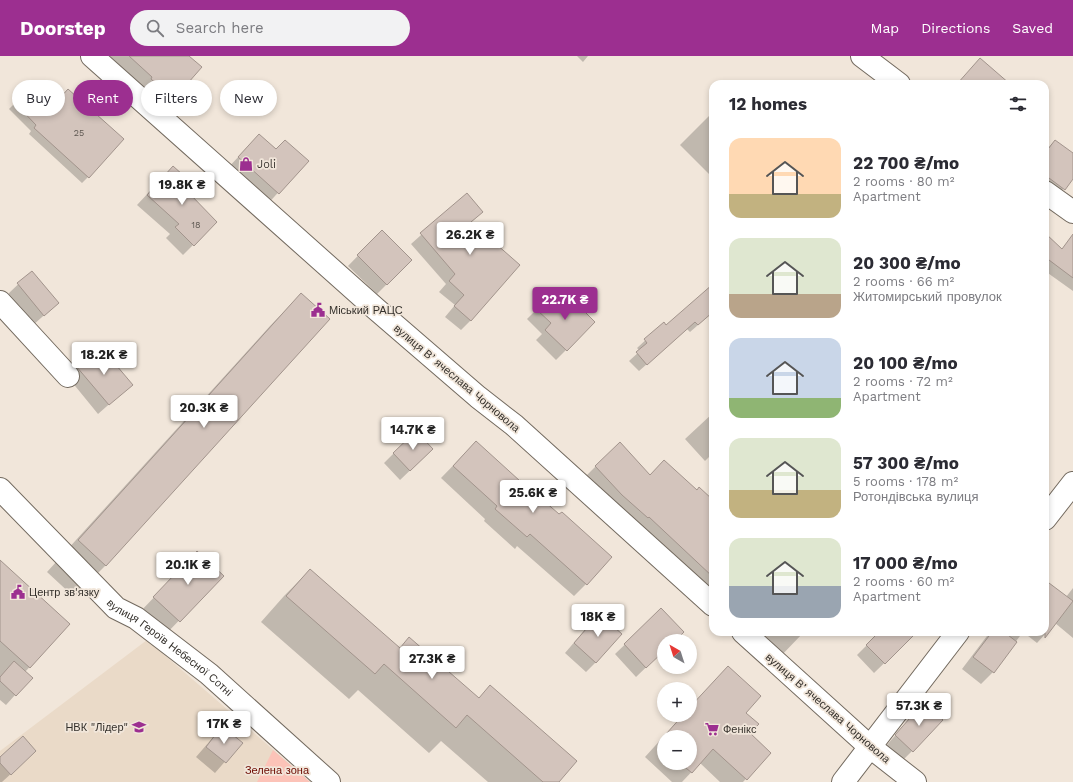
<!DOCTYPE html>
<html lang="en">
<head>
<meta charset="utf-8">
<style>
  :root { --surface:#fff; --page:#f2f2f3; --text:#2b2b33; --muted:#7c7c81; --accent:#9c2f90 }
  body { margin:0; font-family:"Work Sans",sans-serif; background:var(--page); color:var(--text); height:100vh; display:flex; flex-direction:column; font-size:15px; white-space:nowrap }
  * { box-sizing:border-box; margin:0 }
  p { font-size:13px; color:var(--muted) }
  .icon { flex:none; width:22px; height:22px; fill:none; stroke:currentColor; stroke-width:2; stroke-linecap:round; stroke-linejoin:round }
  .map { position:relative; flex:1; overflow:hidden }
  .details { position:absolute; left:709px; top:24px; width:340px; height:556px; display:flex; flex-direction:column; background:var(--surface); border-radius:12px; box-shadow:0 2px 6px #0003 }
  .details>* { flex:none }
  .banner { position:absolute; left:12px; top:24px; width:380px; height:36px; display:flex; gap:8px }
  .needle { width:26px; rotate:321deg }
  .tools { position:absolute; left:657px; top:578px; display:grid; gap:8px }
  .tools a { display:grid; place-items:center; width:40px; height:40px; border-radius:50%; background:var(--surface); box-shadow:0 2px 6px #0003; font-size:20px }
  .price { position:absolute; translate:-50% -34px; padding:0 9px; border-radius:4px; background:#fff; color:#222; font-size:13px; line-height:26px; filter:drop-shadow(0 1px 2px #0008) }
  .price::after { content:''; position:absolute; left:50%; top:24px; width:12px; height:9px; margin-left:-6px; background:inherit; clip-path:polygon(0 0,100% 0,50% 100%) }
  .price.selected { background:var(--accent); color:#fff }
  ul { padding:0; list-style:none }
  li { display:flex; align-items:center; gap:12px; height:100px; padding:0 20px }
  li span { display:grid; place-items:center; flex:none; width:112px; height:80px; border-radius:12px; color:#555 }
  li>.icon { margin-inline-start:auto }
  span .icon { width:48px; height:48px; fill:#fffc; stroke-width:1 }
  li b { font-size:17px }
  h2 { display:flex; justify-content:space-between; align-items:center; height:48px; padding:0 20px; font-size:17px }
  .chip { padding:0 14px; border-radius:18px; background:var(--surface); box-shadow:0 2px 6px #0003; font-size:14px; line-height:36px }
  .chip.selected { background:var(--accent); color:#fff }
  header { display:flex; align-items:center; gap:24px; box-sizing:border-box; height:56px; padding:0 20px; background:var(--accent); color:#fff }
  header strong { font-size:19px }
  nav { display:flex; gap:22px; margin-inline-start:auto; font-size:14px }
  .search { width:280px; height:36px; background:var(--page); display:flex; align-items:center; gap:10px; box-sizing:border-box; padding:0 14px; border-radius:22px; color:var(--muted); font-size:15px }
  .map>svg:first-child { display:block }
  .built { fill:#eadac8 }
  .green { fill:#fcc3b8 }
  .shadow { fill:#0003; fill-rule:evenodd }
  .building { fill:#d3c4bc; stroke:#a2948c }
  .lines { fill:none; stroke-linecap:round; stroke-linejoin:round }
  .street-casing { stroke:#736a5f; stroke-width:24 }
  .street { stroke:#fff; stroke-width:22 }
  .labels { text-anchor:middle; stroke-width:3.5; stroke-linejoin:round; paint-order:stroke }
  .number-label { font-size:9px; fill:#5c5650 }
  .poi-label { font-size:11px; fill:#35312c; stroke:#f1e6da; text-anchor:start }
  .street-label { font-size:11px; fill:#35312c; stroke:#f1e6da }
  .park-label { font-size:11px; fill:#6c0a00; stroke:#f1e6da }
</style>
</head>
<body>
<header>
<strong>Doorstep</strong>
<div class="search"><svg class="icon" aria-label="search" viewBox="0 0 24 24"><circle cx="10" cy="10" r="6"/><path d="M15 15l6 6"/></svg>Search here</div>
<nav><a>Map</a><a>Directions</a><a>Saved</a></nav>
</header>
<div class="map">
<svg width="1073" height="726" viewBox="0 0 1073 726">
  <rect width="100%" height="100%" fill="#f1e6da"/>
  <path class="built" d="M 147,584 L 221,648 L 310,726 L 0,726 L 0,695 Z"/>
  <path class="green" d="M 273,694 L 310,726 L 257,726 Z"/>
  <path class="shadow" d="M 110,0 L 188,0 L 173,42 L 164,52 Z
    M 577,0 L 588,0 L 583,6 Z
    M 29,33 L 88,121 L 82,127 L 29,78 L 31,75 L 9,53 Z
    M 713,56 L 713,122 L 680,89 Z
    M 259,79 L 276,94 L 307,105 L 264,152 L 224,116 Z
    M 1055,85 L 1073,98 L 1073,122 L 1054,143 L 1045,136 L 1045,95 Z
    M 163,121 L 216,166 L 183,199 L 166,182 L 170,178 L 137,149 Z
    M 467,138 L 482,156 L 470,167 L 471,264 L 461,274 L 445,261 L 455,249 L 439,236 L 446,228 L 411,188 Z
    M 382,175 L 411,204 L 377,238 L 348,210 Z
    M 1045,179 L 1061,194 L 1070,184 L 1073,186 L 1073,235 L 1045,215 Z
    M 31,216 L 58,247 L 33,269 L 8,238 Z
    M 301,238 L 106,509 L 74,541 L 47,516 L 270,270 Z
    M 552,238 L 570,256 L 594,266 L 556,304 L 536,284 L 542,278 L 527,263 Z
    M 713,241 L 713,256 L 690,276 L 687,273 L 639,315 L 629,305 L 640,295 L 637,292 L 663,268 L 666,271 Z
    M 77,310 L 131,329 L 98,358 L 67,320 Z
    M 713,357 L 713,397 L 705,405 L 685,383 Z
    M 476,386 L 586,528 L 574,540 L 517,490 L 515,493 L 484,465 L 485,463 L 441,422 Z
    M 394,397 L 422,403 L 400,424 L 384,407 Z
    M 596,410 L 650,420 L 697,436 L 713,445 L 713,545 L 584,422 Z
    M 0,505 L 69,568 L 25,616 L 15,639 L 6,649 L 0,644 Z
    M 183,511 L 222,520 L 164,580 L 139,557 Z
    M 310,514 L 399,593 L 478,643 L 490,631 L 557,726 L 488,726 L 441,685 L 429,697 L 358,634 L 349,643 L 261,566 L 284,540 Z
    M 1045,525 L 1066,541 L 1073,532 L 1073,582 L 1055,567 L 1037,587 L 1023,576 L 993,616 L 981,628 L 962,613 L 990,576 L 1045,576 Z
    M 661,554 L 674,585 L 664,585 L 664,594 L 636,621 L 615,598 Z
    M 589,569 L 596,606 L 586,616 L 565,597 Z
    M 751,576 L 804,576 L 779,602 Z
    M 880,576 L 907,576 L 912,580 L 874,617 L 857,599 Z
    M 690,652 L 745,657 L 749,678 L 770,697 L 743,726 L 720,726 L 700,707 L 682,726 L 672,726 L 645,701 L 683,659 L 690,659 ZM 664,681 L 690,681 L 690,707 L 664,707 Z
    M 914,658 L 912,695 L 902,705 L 886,690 Z
    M 222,671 L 241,687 L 215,717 L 196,701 Z
    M 0,702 L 25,705 L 2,726 L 0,726 Z"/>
  <path class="building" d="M 129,0 L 189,0 L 202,11 L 174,43 L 151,23 L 152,21 Z
    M 980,2 L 1010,28 L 957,28 Z
    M 29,31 L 50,53 L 68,33 L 124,83 L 89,122 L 34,72 L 36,69 L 14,46 Z
    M 259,78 L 276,93 L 285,84 L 309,105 L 279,138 L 238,101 Z
    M 1055,84 L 1073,97 L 1073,123 L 1065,134 L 1045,119 L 1045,97 Z
    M 173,110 L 193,128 L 187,135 L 217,166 L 194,190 L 175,171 L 179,168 L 147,139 Z
    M 467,137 L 483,156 L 471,166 L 520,209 L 471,265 L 454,250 L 464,239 L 449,225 L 455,218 L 420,177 Z
    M 382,174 L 412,204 L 387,229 L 357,199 Z
    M 1045,177 L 1062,193 L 1073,178 L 1073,222 L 1045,201 Z
    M 32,215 L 59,247 L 44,260 L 17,227 Z
    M 713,228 L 713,256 L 698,269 L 695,266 L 647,309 L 636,296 L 647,287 L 644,283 L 664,266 L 666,269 Z
    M 552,236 L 571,254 L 577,248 L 595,266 L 567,295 L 545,274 L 551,267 L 536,253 Z
    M 301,237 L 330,263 L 106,510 L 78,484 Z
    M 100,290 L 133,329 L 109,349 L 76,310 Z
    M 416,375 L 433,393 L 410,415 L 393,397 Z
    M 476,385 L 520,425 L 520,424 L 559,458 L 562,456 L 612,501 L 587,529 L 530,478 L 527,481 L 495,453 L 497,450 L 453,410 Z
    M 620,386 L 650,419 L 664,404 L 697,434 L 699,431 L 713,444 L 713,521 L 649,461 L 648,462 L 622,439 L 595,410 Z
    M 197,495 L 224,520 L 180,566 L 153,541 Z
    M 0,504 L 70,568 L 30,612 L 0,585 Z
    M 310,513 L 400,592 L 409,581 L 479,642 L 490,629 L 577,705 L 559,726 L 543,726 L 467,659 L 456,672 L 384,608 L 375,618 L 286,540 Z
    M 1045,524 L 1073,545 L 1045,582 Z
    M 661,552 L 684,576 L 675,585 L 664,585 L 664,595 L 646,612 L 624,588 Z
    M 599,558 L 622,578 L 596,607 L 574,587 Z
    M 879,576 L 917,576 L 885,608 L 866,589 Z
    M 992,576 L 1004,576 L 1017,586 L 994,617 L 973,601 Z
    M 14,605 L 33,622 L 16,640 L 0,625 L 0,621 Z
    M 728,610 L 761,640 L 746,657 L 759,668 L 750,677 L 771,697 L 747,724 L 713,693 L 692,717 L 680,707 L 690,707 L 690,681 L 664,681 L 664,692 L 658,687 L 683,659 L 690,659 L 690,651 Z
    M 924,646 L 943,664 L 913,696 L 895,679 Z
    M 222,670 L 243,687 L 226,707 L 206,691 Z
    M 23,680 L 36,695 L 11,719 L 0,707 L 0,701 Z"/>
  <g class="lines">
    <defs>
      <g id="street">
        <path d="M 92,0 L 376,253 L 478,341 L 514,369 L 713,549"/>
        <path d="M 862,0 L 899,28"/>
        <path d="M 1045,136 L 1073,156"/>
        <path d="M 0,246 L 68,320"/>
        <path id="s1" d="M 0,433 L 116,552 L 136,562 L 209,618 L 329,726"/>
        <path d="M 1045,463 L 1073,427"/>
        <path d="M 743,576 L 869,690 L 915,726"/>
        <path d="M 843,726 L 958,576"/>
      </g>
    </defs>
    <use href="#street" class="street-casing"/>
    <use href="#street" class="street"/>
  </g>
  <defs>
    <symbol id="shop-bare" viewBox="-9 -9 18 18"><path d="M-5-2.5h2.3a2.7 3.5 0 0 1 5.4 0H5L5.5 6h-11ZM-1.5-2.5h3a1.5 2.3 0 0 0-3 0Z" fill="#9c2f90" stroke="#f1e6da" stroke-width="2.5" paint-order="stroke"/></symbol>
    <symbol id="civic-bare" viewBox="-9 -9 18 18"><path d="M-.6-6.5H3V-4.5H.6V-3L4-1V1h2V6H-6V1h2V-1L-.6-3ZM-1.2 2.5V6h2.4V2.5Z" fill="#9c2f90" stroke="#f1e6da" stroke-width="2.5" paint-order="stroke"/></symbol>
    <symbol id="school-bare" viewBox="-9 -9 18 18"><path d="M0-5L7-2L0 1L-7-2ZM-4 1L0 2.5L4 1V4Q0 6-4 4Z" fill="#9c2f90" stroke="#f1e6da" stroke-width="2.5" paint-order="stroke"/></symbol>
    <symbol id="supermarket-bare" viewBox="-9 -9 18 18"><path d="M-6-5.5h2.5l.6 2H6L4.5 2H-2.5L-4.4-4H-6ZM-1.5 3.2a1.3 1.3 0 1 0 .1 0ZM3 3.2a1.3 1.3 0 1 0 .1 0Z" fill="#9c2f90" stroke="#f1e6da" stroke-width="2.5" paint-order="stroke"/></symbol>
  </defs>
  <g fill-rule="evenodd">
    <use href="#shop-bare" x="236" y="98" width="20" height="20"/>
    <use href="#civic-bare" x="308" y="244" width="20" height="20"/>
    <use href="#civic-bare" x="8" y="526" width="20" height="20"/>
    <use href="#school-bare" x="129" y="661" width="20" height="20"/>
    <use href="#supermarket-bare" x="702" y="663" width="20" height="20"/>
  </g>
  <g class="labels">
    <g class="number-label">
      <text x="79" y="80">25</text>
      <text x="196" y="172">18</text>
    </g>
    <g class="poi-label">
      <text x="257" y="112">Joli</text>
      <text x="329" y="258">Міський РАЦС</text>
      <text x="29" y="540">Центр зв'язку</text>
      <text x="128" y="675" text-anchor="end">НВК "Лідер"</text>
      <text x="723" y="677">Фенікс</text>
    </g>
    <g class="street-label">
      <text transform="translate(457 322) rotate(40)" y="4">вулиця Вʼячеслава Чорновола</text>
      <text dy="4" stroke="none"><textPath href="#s1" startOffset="233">вулиця Героїв Небесної Сотні</textPath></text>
      <text transform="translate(828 652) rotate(41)" y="4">вулиця Вʼячеслава Чорновола</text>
    </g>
    <g class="park-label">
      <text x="277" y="718">Зелена зона</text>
    </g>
  </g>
</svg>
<div class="tools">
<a><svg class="needle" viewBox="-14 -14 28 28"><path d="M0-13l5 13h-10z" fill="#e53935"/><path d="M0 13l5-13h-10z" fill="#7c7c81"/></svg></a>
<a>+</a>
<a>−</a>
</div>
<b class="price" style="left:182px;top:150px">19.8K ₴</b>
<b class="price" style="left:470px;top:200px">26.2K ₴</b>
<b class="price selected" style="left:565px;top:265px">22.7K ₴</b>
<b class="price" style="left:104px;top:320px">18.2K ₴</b>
<b class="price" style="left:204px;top:373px">20.3K ₴</b>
<b class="price" style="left:413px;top:395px">14.7K ₴</b>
<b class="price" style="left:533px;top:458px">25.6K ₴</b>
<b class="price" style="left:188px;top:530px">20.1K ₴</b>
<b class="price" style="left:598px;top:582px">18K ₴</b>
<b class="price" style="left:432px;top:624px">27.3K ₴</b>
<b class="price" style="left:919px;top:671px">57.3K ₴</b>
<b class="price" style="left:224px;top:689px">17K ₴</b>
<div class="banner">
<a class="chip">Buy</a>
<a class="chip selected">Rent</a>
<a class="chip">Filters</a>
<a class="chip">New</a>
</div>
<section class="details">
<h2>12 homes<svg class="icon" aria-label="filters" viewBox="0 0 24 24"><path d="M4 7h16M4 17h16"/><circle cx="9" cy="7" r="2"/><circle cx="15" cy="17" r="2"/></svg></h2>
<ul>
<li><span style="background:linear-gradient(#ffd9b3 70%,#c2b280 0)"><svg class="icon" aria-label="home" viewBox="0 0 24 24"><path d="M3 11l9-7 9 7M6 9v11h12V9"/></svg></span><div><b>22 700 ₴/mo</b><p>2 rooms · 80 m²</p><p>Apartment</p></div></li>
<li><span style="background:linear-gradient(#dfe7d0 70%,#b9a48a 0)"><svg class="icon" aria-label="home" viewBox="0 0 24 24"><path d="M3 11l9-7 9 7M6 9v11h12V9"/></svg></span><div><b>20 300 ₴/mo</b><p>2 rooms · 66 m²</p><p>Житомирський провулок</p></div></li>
<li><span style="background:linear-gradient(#c9d6e8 75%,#8fb573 0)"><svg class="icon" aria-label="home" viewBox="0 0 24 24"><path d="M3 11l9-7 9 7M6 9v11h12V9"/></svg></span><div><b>20 100 ₴/mo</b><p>2 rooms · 72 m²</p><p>Apartment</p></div></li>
<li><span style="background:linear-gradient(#dfe7d0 65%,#c2b280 0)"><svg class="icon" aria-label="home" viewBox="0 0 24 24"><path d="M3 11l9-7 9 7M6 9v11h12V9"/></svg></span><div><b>57 300 ₴/mo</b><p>5 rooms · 178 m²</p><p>Ротондівська вулиця</p></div></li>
<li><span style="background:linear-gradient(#dfe7d0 60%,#9aa5b1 0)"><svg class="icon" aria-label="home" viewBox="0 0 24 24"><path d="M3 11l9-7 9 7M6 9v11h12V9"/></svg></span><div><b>17 000 ₴/mo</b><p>2 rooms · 60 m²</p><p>Apartment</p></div></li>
</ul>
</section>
</div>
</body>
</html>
